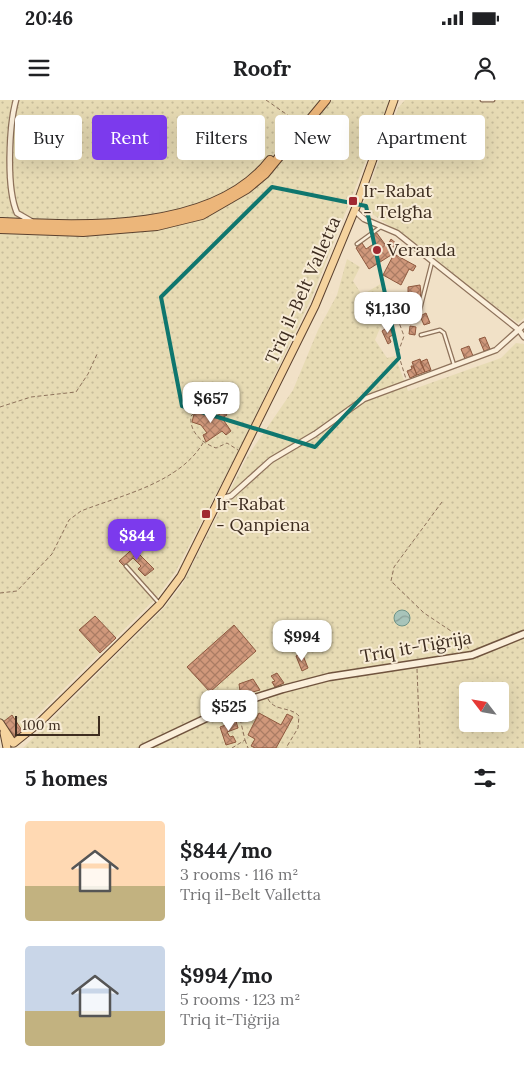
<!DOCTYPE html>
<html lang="en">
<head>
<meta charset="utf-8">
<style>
  :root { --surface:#fff; --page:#f2f2f2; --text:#202124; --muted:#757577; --accent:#7c3aed }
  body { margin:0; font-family:Lora,serif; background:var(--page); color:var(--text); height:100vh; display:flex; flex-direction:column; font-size:19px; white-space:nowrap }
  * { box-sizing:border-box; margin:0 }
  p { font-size:16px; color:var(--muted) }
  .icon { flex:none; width:28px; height:28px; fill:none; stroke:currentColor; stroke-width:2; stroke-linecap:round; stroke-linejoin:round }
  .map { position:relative; height:648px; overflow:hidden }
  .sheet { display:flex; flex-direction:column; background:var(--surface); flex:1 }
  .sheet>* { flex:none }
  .top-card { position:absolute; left:15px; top:15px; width:495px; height:45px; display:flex; gap:10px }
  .needle { width:32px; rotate:301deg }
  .tools { position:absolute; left:459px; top:582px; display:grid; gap:10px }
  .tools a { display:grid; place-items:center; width:50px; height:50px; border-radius:5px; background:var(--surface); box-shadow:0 5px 20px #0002; font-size:25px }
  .scale { position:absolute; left:15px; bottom:12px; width:85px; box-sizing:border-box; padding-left:5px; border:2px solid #3d2c1f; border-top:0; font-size:14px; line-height:18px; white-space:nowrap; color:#3d2c1f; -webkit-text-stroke:4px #f8ecd7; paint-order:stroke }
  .price { position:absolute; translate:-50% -42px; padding:0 11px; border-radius:10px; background:#fff; color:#222; font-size:16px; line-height:32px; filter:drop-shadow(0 1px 2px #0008) }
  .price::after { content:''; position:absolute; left:50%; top:30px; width:15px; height:11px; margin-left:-8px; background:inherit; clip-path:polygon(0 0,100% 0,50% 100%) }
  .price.active { background:var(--accent); color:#fff }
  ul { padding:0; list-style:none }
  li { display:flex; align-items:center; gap:15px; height:125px; padding:0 25px }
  li span { display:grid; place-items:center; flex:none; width:140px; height:100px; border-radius:5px; color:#555 }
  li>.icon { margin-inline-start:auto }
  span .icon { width:60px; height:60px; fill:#fffc; stroke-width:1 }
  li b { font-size:21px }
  h2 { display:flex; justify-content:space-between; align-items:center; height:60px; padding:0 25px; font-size:21px }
  .tag { padding:0 18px; border-radius:5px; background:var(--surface); box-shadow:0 5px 20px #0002; font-size:18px; line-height:45px }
  .tag.active { background:var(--accent); color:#fff }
  .status { display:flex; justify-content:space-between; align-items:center; height:35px; padding:0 25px; background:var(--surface); direction:ltr }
  .status svg { height:14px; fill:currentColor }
  header { display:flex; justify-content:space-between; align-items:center; height:65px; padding:0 25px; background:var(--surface); font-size:22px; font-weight:700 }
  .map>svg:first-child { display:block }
  .farmland { fill:url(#farmland-dots); fill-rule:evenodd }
  .water { fill:url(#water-waves); stroke:#6e9387 }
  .building { fill:url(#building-cross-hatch); stroke:#8e593f }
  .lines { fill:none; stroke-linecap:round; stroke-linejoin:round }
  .service-casing { stroke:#8e725b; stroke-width:5 }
  .minor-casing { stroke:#8e725b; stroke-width:7 }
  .secondary-casing { stroke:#70533e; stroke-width:9 }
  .primary-casing { stroke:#5b412f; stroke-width:9 }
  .trunk-casing { stroke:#5b412f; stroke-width:10 }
  .path { stroke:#8e725b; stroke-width:1; stroke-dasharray:4 2.5; stroke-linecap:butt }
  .service { stroke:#fbefdb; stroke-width:2.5 }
  .minor { stroke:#fbefdb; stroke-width:4.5 }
  .secondary { stroke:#fbefdb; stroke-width:6 }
  .primary { stroke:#f5d39e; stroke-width:7 }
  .trunk { stroke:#ecb67a; stroke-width:8 }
  .marked { fill:none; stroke:#0f766e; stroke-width:4; stroke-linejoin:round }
  .poi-dot { fill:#a02831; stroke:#f8ecd7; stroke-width:2 }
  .labels { text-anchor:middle; stroke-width:4; stroke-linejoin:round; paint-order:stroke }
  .poi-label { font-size:18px; fill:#3d2c1f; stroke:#f8ecd7; text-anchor:start }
  .street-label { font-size:18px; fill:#3d2c1f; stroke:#f8ecd7 }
</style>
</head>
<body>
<div class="status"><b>20:46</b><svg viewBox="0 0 49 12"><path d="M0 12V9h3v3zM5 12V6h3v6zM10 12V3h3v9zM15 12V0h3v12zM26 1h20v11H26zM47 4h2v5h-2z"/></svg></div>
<header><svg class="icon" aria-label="menu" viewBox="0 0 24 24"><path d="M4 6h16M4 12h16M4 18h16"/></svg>Roofr<svg class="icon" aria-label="person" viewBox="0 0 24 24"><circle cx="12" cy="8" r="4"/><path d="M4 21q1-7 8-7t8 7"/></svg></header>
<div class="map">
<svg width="524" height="648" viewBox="0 0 524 648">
  <defs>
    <pattern id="farmland-dots" width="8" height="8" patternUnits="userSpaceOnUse" patternTransform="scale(1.25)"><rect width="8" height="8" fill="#e7dbb4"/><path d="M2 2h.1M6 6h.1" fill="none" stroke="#c7bc9a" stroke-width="1.8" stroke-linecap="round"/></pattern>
    <pattern id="water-waves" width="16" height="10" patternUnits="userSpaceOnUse" patternTransform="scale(1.25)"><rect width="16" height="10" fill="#a8c4ba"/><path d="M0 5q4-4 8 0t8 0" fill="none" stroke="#8a9f97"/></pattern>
    <pattern id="building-cross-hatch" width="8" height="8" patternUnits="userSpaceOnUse" patternTransform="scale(1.25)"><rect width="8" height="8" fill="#d0987b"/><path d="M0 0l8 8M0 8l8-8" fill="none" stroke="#aa7c64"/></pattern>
  </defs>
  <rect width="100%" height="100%" fill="#f1e1c7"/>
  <path class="farmland" d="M 0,0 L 390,0 L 312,197 L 241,346 L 176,471 L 158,496 L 22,630 L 12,615 L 0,624 Z
    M 405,0 L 524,0 L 524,218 L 518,223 L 472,189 L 426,151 L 362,107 L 398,8 Z
    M 347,159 L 360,167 L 353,181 L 362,195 L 382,183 L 389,207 L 375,240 L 387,258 L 395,256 L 408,291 L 501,258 L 516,243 L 524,244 L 524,648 L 23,648 L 164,508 L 182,485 L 247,357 L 293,290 L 318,230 L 337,195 ZM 468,591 L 500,591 L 500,624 L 468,624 Z"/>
  <path class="water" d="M394 518a8 8 0 1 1 16 0a8 8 0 1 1-16 0Z"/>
  <path class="building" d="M 376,132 L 387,147 L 391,139 L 398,145 L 396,152 L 369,169 L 356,148 L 362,143 L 366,149 L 375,143 L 371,136 Z
    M 394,154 L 416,166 L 413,171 L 409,169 L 401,185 L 383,175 Z
    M 420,185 L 421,193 L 416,212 L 410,211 L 404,194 L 408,193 L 408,187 Z
    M 426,213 L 430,223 L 424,225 L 420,216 Z
    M 389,226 L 393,235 L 389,237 L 391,242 L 388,244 L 382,231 Z
    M 410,226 L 416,227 L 415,235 L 409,234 Z
    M 485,237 L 490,249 L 484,251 L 479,239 Z
    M 469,246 L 473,256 L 465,259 L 461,249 Z
    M 420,259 L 425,272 L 417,275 L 412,262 Z
    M 427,259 L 431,270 L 425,272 L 420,262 Z
    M 411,266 L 413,266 L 417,275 L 410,278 L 407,271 L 412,269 Z
    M 206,307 L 210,321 L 224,311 L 227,315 L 222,318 L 231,331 L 226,335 L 222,331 L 206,342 L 203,335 L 207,333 L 201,325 L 192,322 L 194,314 Z
    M 137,445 L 141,450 L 138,453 L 154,469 L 145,476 L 138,469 L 141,466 L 133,458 L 124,466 L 119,461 Z
    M 95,516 L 116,538 L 100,553 L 79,530 Z
    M 234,525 L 256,551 L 210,592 L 187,567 Z
    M 302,553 L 308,568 L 302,571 L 296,556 Z
    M 277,573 L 284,583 L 275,587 L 272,582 L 275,581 L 271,576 Z
    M 253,579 L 260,590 L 238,596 L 236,592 L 240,591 L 239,584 Z
    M 221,599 L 223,605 L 214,609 L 212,603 Z
    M 259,613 L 281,625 L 287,614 L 293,617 L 276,648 L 255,648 L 251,646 L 255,639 L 248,635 Z
    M 12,615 L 23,632 L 15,637 L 3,622 Z
    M 236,621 L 238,628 L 227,632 L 230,637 L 233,636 L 236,642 L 226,645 L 220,627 Z"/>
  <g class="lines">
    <defs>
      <path id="service" d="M 482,0 L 493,0
        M 357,144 L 382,126
        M 419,213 L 432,162
        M 421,235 L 440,230 L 444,233 L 454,265
        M 126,466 L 159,503"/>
      <path id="minor" d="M 16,0 C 9,26 6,88 17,113 L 31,121
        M 355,111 L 364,119 L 397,133 L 519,230 L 524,237
        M 219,399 L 231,396 L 271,360 L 315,334 L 364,299 L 496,250 L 524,225"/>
      <path id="secondary" d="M 143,648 L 236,604 L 283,589 L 329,577 L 472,555 L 524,534"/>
      <path id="primary" d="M 0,623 L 13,643
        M 4,633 L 7,648
        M 14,643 L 39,623 L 160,504 L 181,476 L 315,206 L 356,107 L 394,0"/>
      <path id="trunk" d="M 0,122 C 83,126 213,133 270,60
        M 0,129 L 83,132 L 157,126 L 202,115 L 247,89 L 265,74 L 326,0"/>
    </defs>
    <use href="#service" class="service-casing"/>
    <use href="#minor" class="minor-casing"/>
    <use href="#secondary" class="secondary-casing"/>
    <use href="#primary" class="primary-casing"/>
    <use href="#trunk" class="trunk-casing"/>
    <path class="path" d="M 266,0 L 299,23
      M 393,206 L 404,236 L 398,253 L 406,279
      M 208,300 L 191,316 C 189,332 202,343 216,348 L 227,343 L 238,350
      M 0,307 L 31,297 L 76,292 L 88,274 L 98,252
      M 442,402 L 394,467 L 391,481 L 424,513 L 460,537 L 469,549
      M 0,493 L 17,491 L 52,454 L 69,420 L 81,411 C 122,395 179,383 203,343
      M 417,569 L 420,648
      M 268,599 C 275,612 290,606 299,616 L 298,628 L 286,648
      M 245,640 L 248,648
      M 232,648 L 245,640 L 238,610"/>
    <use href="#service" class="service"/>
    <use href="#minor" class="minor"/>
    <use href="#secondary" class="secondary"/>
    <use href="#primary" class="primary"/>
    <use href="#trunk" class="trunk"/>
  </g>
  <path class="marked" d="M 272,87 L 366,106 L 399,258 L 315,347 L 182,306 L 161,197 Z"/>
  <g class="poi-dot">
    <rect x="348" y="96" width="10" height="10" rx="2.5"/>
    <circle cx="377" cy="150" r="5"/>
    <rect x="201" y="409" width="10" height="10" rx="2.5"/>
  </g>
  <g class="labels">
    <g class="poi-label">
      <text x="363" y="97">Ir-Rabat<tspan x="363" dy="21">- Telgħa</tspan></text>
      <text x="387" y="156">Veranda</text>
      <text x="216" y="410">Ir-Rabat<tspan x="216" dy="21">- Qanpiena</tspan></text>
    </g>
    <g class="street-label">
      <text transform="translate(303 190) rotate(-66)" y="6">Triq il-Belt Valletta</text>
      <text transform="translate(416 547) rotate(-10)" y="6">Triq it-Tiġrija</text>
    </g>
  </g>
</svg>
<div class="tools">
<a><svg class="needle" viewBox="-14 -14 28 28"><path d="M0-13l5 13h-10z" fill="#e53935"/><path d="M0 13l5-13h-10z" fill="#757577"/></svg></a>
</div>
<div class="scale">100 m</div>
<b class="price" style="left:388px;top:234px">$1,130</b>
<b class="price" style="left:211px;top:324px">$657</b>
<b class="price active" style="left:137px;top:461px">$844</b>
<b class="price" style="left:302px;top:562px">$994</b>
<b class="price" style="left:229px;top:632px">$525</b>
<div class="top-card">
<a class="tag">Buy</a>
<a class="tag active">Rent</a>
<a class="tag">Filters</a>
<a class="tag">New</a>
<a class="tag">Apartment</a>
</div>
</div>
<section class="sheet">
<h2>5 homes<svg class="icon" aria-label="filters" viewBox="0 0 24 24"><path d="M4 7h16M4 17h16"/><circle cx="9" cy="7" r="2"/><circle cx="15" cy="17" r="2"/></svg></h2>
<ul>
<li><span style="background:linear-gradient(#ffd9b3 65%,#c2b280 0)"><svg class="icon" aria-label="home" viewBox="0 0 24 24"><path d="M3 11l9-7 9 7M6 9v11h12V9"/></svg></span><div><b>$844/mo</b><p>3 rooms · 116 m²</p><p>Triq il-Belt Valletta</p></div></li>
<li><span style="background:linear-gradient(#c9d6e8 65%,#c2b280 0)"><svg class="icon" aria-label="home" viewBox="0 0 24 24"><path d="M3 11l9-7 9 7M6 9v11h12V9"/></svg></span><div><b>$994/mo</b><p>5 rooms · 123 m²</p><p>Triq it-Tiġrija</p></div></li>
</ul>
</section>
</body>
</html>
